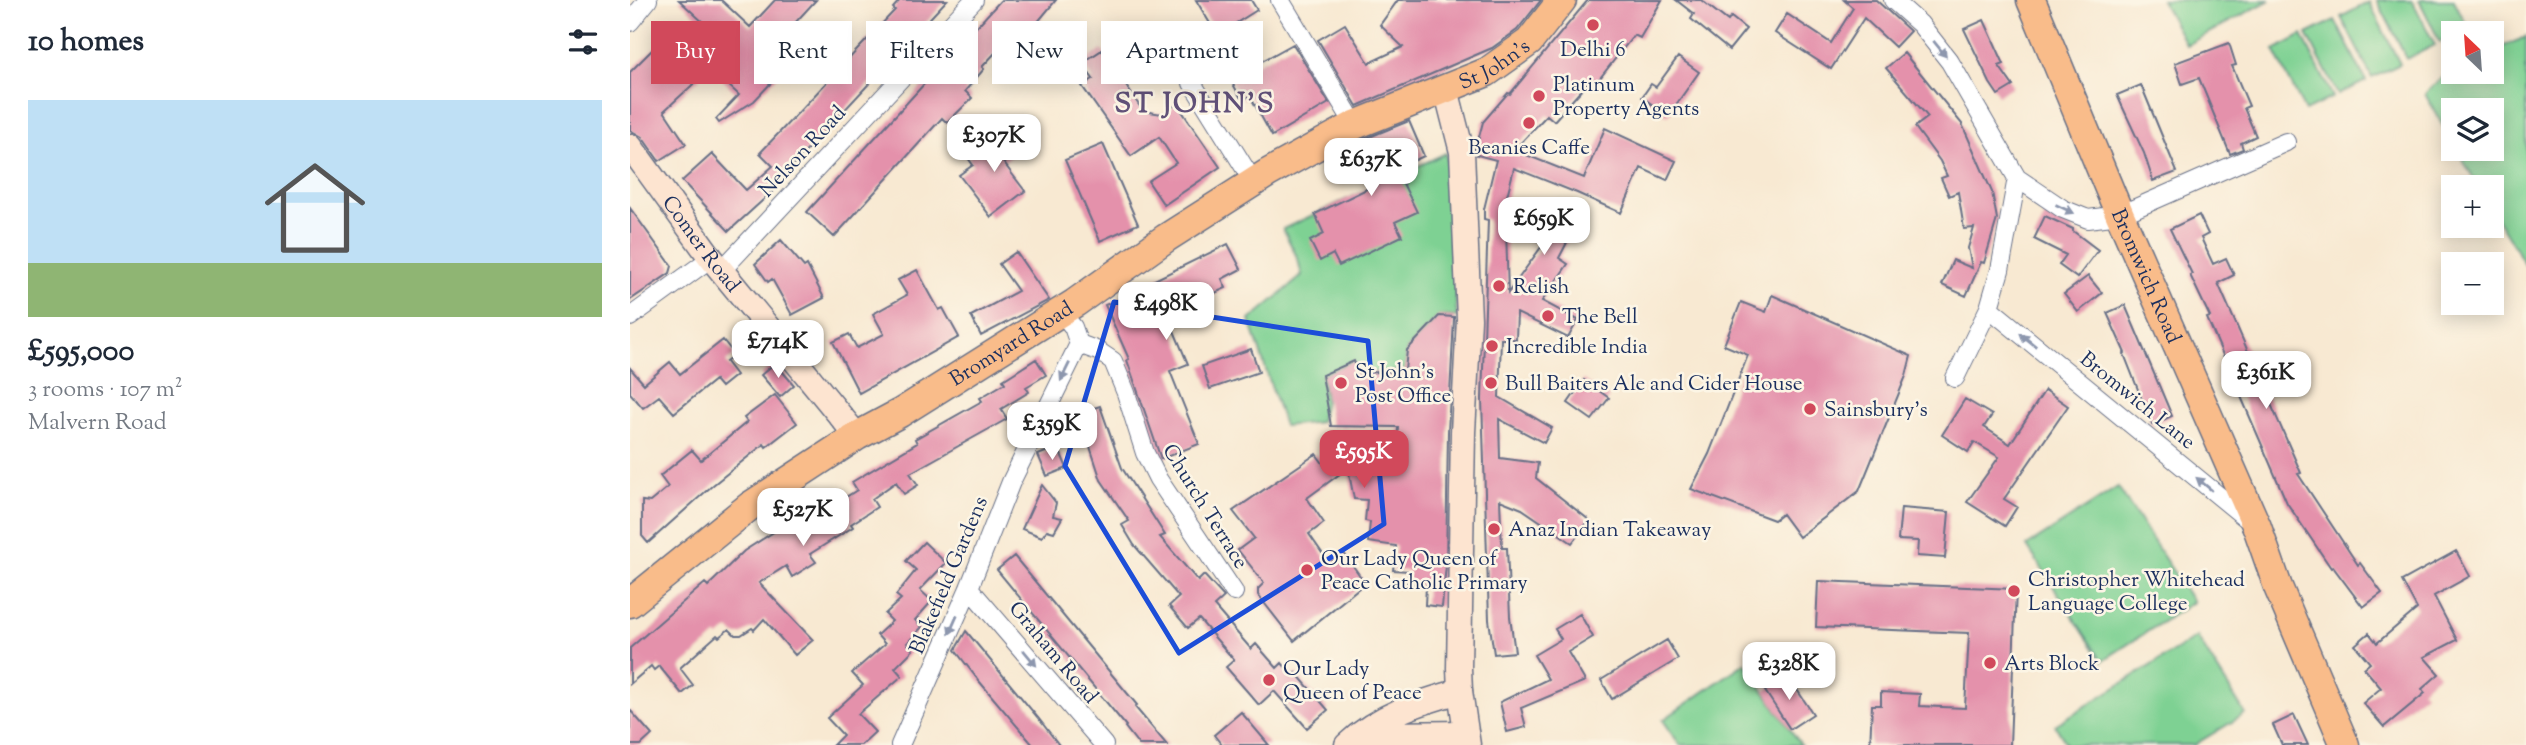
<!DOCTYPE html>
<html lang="en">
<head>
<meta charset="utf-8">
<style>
  :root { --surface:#fff; --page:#f6f6f7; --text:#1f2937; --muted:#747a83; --accent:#d1495b }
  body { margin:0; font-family:"Sorts Mill Goudy",serif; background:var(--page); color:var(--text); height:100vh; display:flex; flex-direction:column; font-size:26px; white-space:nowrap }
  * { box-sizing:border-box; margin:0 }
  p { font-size:23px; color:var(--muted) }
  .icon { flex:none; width:38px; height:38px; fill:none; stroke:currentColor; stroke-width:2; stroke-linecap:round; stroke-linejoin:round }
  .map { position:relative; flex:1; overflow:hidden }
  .panel { display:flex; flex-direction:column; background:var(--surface); width:630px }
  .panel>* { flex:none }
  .top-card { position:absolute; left:21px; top:21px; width:665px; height:63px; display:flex; gap:14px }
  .needle { width:46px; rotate:335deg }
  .controls { position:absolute; left:1811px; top:21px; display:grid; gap:14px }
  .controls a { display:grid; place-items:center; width:63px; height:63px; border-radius:0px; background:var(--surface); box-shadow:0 4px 18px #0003; font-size:35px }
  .price { position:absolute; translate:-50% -60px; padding:0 16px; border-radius:14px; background:#fff; color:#222; font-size:23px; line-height:46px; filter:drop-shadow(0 2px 4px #0008) }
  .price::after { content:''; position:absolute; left:50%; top:42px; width:21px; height:16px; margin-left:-10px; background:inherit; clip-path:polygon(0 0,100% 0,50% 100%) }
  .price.on { background:var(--accent); color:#fff }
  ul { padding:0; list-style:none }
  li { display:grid; align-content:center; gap:14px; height:371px; padding:0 28px }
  li span { display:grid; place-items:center; height:217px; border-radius:0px; color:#555 }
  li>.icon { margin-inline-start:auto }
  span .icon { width:126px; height:126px; fill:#fffc; stroke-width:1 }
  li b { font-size:30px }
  h2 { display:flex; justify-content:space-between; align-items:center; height:84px; padding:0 28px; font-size:30px }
  .pill { padding:0 24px; border-radius:0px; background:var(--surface); box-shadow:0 4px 18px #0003; font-size:24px; line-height:63px }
  .pill.on { background:var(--accent); color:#fff }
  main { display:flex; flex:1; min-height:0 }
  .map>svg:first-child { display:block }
  .green { fill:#7ed193; stroke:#4c8078; stroke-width:2 }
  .building { fill:#e491ab; fill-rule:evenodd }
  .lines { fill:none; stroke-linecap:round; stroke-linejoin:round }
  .street-casing { stroke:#687087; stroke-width:20 }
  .secondary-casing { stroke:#687087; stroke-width:27 }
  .primary-casing { stroke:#687087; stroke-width:31 }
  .street { stroke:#fff; stroke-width:18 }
  .secondary { stroke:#fde4d0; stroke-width:24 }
  .primary { stroke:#f9bc8a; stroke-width:28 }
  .oneway { fill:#8d97ae }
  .marked { fill:none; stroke:#1d4ed8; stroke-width:5; stroke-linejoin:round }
  .poi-dot { fill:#d1495b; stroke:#fcf5e5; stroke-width:2.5 }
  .labels { text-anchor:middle; stroke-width:5; stroke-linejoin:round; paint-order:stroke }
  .poi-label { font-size:21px; fill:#1b2f5e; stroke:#fcf5e5; text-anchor:start }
  .street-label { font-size:21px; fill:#1b2f5e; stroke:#fcf5e5 }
  .district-label { font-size:28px; font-weight:bold; letter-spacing:2px; fill:#615179; stroke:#fcf5e5 }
</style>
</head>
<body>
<main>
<section class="panel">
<h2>10 homes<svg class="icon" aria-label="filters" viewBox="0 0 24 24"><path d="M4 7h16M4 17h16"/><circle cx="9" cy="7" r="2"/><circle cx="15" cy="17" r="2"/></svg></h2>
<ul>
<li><span style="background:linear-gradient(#bfe0f5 75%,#8fb573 0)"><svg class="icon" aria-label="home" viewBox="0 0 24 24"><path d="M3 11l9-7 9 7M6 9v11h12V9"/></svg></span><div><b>£595,000</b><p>3 rooms · 107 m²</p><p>Malvern Road</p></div></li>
</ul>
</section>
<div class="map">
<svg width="1896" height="745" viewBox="0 0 1896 745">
  <rect width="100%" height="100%" fill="#fcf5e5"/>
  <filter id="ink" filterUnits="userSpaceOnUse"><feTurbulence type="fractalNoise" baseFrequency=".0143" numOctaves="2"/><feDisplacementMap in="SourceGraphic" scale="14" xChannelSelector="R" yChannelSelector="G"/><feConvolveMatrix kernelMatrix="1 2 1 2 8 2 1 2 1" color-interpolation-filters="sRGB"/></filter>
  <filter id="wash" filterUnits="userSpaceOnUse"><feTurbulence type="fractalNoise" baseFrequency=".00686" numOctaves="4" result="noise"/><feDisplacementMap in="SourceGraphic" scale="28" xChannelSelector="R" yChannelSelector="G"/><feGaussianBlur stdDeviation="1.57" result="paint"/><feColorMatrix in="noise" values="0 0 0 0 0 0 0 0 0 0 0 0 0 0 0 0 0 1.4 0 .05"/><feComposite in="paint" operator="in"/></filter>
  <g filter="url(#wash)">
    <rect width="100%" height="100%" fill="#f8e9d2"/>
    <path class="green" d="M 1531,0 L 1640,0 L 1556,45 Z
      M 1747,0 L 1782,0 L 1805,45 L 1777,59 Z
      M 1789,0 L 1824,0 L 1838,28 L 1824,33 L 1810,42 Z
      M 1739,2 L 1770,64 L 1742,78 L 1711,17 Z
      M 1705,20 L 1736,81 L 1708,95 L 1677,34 Z
      M 1672,35 L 1703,97 L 1675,111 L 1644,50 Z
      M 1896,37 L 1896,266 L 1862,210 L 1862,187 L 1849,187 L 1826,149 L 1862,149 L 1862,110 L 1824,110 L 1823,144 L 1795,94 C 1822,65 1825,72 1862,72 L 1862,51 Z
      M 816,153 L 827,317 L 809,316 L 777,350 L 775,371 L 728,373 L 723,361 L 692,375 L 695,400 L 690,422 L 654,426 L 620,320 L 672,276 L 668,259 L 653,229 Z
      M 1488,487 L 1563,602 L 1472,661 L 1397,546 Z
      M 1567,637 L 1615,714 L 1564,745 L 1437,745 L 1425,725 Z
      M 1115,663 L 1171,745 L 1050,745 L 1033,720 Z"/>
    <g id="blocks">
      <path class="building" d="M 49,0 L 91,0 L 120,27 L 145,0 L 186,0 L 142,48 L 159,64 L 124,101 L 89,123 L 86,119 L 109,95 L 82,70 L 102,49 Z
        M 270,0 L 317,0 L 141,189 L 143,191 L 99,231 L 52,181 L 82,154 L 116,190 L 143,166 L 130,153 L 265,10 L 263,8 Z
        M 371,0 L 426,0 L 402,29 L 394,22 L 352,67 L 354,69 L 335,91 L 342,98 L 317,123 L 312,118 L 204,237 L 177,212 Z
        M 566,0 L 621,0 L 627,10 L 587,35 Z
        M 768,0 L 911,0 L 887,30 L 862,48 L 727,106 L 688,40 L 715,24 L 739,63 L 773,47 L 750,25 Z
        M 958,0 L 1032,0 L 1010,38 L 1004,35 L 966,83 L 961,79 L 924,121 L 917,115 L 884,150 L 954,178 L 975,128 L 1046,161 L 1037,180 L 1011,168 L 991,213 L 947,193 L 884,168 L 874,208 L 911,226 L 916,216 L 943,231 L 929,258 L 938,264 L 912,301 L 948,320 L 938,338 L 887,313 L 886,339 L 871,339 L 869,397 L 922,428 L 914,443 L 869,419 L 870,458 L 908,463 L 906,478 L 959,520 L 942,543 L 892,509 L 870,500 L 872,548 L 877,548 L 880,617 L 885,652 L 864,654 L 859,620 L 852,399 L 858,220 L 854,219 L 854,209 L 866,160 L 847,155 L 846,148 L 853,122 L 878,93 L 880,94 ZM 876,229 L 914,243 L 878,293 Z
        M 1046,0 L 1071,0 L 1098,21 L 1101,17 L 1116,29 L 1099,50 L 1061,19 L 1064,14 Z
        M 1214,0 L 1246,0 L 1280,31 L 1265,47 L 1234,18 L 1201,69 L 1145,33 L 1157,14 L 1201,43 L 1223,8 Z
        M 1354,20 L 1374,64 L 1369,66 L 1383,86 L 1368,95 L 1360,83 L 1334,29 Z
        M 34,38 L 70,78 L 34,111 L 56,144 L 29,161 L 12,137 L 0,130 L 0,72 Z
        M 1599,43 L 1606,65 L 1602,66 L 1619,106 L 1614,108 L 1626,136 L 1611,143 L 1613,149 L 1600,154 L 1569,78 L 1552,84 L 1545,63 Z
        M 663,44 L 699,103 L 642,136 L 620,96 L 612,100 L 600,79 Z
        M 472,50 L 513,111 L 532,114 L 547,104 L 590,167 L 534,205 L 518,181 L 546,163 L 529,137 L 501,156 L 452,86 L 463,79 L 452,63 Z
        M 1274,53 L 1332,124 L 1362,192 L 1367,219 L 1354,263 L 1351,262 L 1336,296 L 1312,285 L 1323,260 L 1342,268 L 1338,248 L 1344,228 L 1334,229 L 1328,192 L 1319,196 L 1311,178 L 1317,176 L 1310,161 L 1285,127 L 1298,117 L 1256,68 Z
        M 1048,57 L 1069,72 L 1038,116 L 1012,97 L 1021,84 L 1026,87 Z
        M 1511,85 L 1547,172 L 1523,181 L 1514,153 L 1487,95 Z
        M 779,121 L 794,156 L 766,169 L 787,212 L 765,222 L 772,236 L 709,266 L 703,254 L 690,261 L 680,241 L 694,234 L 685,214 L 743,186 L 729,155 L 714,161 L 710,152 L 732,140 Z
        M 375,129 L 391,149 L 373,162 L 395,191 L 361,217 L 329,175 L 343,165 L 338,158 Z
        M 473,144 L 508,224 L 470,241 L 435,160 Z
        M 0,208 L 42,266 L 40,273 L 0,300 Z
        M 1569,215 L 1578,234 L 1571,238 L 1583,264 L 1596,258 L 1604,275 L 1588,283 L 1671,473 L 1668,474 L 1728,565 L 1730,563 L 1752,593 L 1733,607 L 1703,567 L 1701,568 L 1657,503 L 1577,318 L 1580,317 L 1560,275 L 1562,274 L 1540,229 Z
        M 1415,216 L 1443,229 L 1443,231 L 1468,250 L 1447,278 L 1429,265 L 1436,255 L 1404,239 Z
        M 151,240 L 174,267 L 177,265 L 194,298 L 162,315 L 142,279 L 138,282 L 125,264 Z
        M 598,244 L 611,269 L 592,279 L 596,288 L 576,297 L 574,294 L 544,309 L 547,315 L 539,319 L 558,364 L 540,371 L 569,444 L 531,459 L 497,360 L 499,359 L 475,305 L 511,290 L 510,287 Z
        M 386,252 L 419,300 L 351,336 L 341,316 L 388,291 L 369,264 Z
        M 287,270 L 309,310 L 313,308 L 329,337 L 229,393 L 203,342 L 219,334 L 227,348 L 254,334 L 243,314 L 277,295 L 268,280 Z
        M 1458,276 L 1472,293 L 1448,312 L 1434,294 Z
        M 1142,295 L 1281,356 L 1276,376 L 1229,491 L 1169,537 L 1152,514 L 1144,520 L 1061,489 L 1079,454 L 1118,355 L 1094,345 L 1111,302 L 1136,312 Z
        M 1495,305 L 1542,416 L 1522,425 L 1494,354 L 1495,353 L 1477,313 Z
        M 809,316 L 824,317 L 824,319 L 818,432 L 816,565 L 812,607 L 795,605 L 796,586 L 777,584 L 779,571 L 763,570 L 766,546 L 738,542 L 740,522 L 735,521 L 737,500 L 724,499 L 718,468 L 677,498 L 694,523 L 679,534 L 699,563 L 714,553 L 735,583 L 664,641 L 628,595 L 628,589 L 634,583 L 608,550 L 624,538 L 603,511 L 686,454 L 695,466 L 766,470 L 768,427 L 701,426 L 692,375 L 724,361 L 728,373 L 775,371 L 777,350 Z
        M 93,340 L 105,355 L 96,362 L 106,375 L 91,387 L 85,380 L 44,413 L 29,396 L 13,408 L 0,393 L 0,368 L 14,384 L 40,362 L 50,374 Z
        M 621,349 L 629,372 L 580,389 L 572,366 Z
        M 406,359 L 416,375 L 396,387 L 399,392 L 371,409 L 377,419 L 280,473 L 288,485 L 274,494 L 266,482 L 242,499 L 247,507 L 221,524 L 223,527 L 180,554 L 186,562 L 162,577 L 156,566 L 129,583 L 183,640 L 165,655 L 134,619 L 124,630 L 122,628 L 111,635 L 105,635 L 99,629 L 89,637 L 87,635 L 50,668 L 63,685 L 52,694 L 29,666 L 24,670 L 21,666 L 0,684 L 0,648 L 75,583 L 78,586 L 114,551 L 192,501 L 197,509 L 227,490 L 222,482 L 287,443 L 285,439 L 352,401 L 350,398 L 375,383 L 373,380 Z
        M 145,363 L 164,385 L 150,397 L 131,375 Z
        M 954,380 L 979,398 L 962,420 L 938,403 Z
        M 1415,390 L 1438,406 L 1374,499 L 1387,507 L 1375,526 L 1337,502 L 1369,457 L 1344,442 L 1338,452 L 1312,435 L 1335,399 L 1362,415 L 1354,427 L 1380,444 Z
        M 145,395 L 167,423 L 136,447 L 134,444 L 83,485 L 18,543 L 12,536 L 12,501 L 20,502 L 38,487 L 30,476 L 62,450 L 71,460 L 117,422 L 114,418 Z
        M 470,406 L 492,468 L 535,535 L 530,537 L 568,581 L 574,575 L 594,597 L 584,606 L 621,649 L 626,644 L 647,668 L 652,663 L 663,676 L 666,673 L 698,710 L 677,728 L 644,691 L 629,705 L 596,667 L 604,660 L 569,619 L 558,628 L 539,606 L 549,597 L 504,545 L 492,525 L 499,521 L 471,480 L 449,413 Z
        M 423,449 L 425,456 L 431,454 L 437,468 L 417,476 L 408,455 Z
        M 412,485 L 426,503 L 423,516 L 432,518 L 424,532 L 417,530 L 412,537 L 392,529 Z
        M 1271,508 L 1319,512 L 1315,558 L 1287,556 L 1288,541 L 1268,540 Z
        M 294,542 L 316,563 L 290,590 L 302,601 L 285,620 L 292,627 L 277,643 L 283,650 L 265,668 L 272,676 L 228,714 L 245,732 L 231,745 L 203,745 L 213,735 L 197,718 L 233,685 L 222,673 L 255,644 L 247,635 L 262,621 L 255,614 L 271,599 L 266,595 L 286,570 L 276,561 Z
        M 1826,551 L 1840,576 L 1804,596 L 1827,640 L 1794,657 L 1809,674 L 1792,689 L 1795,693 L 1754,727 L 1733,703 L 1751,688 L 1734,668 L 1740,663 L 1725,645 L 1739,633 L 1747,643 L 1787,609 L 1772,581 Z
        M 384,556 L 507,705 L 505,707 L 537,745 L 509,745 L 495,727 L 496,726 L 367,570 Z
        M 1188,581 L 1386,589 L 1380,745 L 1240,745 L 1242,705 L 1251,705 L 1251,692 L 1290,694 L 1289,706 L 1335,708 L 1339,633 L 1186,627 Z
        M 950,614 L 963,637 L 938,652 L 955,681 L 891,708 L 896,727 L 877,732 L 870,702 L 918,679 L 904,655 L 931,639 L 925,629 Z
        M 336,631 L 409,719 L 429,745 L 403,745 L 349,681 L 325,650 Z
        M 1037,640 L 1048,659 L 982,699 L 971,680 Z
        M 1158,676 L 1183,714 L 1160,729 L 1135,691 Z
        M 0,710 L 22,735 L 11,745 L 0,745 Z
        M 611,712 L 639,745 L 592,745 L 584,735 Z
        M 1664,715 L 1678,745 L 1652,745 L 1643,725 Z"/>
    </g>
  </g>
  <g filter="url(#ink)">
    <use href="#blocks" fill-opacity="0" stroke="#687087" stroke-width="2"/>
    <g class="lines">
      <defs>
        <path id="street" d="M 650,0 L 725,125
          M 1263,0 L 1290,24 L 1320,62 L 1387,178 L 1433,209 L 1458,219 L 1490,215 L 1656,142
          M 0,22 L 18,0
          M 562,83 L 624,183
          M 91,271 L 344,0
          M 1359,308 L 1622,523
          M 0,317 L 81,258
          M 449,344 L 468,351 L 483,361 L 496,393 L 515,453 L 528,479 L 604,592
          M 1325,378 L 1359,308 L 1370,270 L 1387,178
          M 339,588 L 474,745
          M 270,745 L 339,588 L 381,482 L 449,344 L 443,327 L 431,312"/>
        <g id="secondary">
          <path d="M 816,89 L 832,152 L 839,319 L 833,432 L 829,668 L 830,691 L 838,745"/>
          <path id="s1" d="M 0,146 L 81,258 L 227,436"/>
          <path d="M 730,744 L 757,734 L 836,733"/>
          <path d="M 717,745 C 749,715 788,703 830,691"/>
        </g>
        <g id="primary">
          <path id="s2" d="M 1401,0 L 1490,215 L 1627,527 L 1648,587 L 1715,745"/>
          <path id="s3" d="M 0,603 L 120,506 L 227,436 L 270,413 L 445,303 L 536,238 L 638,173 L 725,125 L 857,72 L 899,42 L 932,0"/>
        </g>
      </defs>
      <use href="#street" class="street-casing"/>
      <use href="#secondary" class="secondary-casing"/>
      <use href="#primary" class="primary-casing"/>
      <use href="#street" class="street"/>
      <use href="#secondary" class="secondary"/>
      <use href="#primary" class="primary"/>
    </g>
    <defs><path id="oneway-solid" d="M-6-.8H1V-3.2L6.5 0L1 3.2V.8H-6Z" transform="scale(1.75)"/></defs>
    <g class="oneway">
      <use href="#oneway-solid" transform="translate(1310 49) rotate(51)"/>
      <use href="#oneway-solid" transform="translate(1435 209) rotate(25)"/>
      <use href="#oneway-solid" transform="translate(1398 340) rotate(-141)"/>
      <use href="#oneway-solid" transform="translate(435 372) rotate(116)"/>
      <use href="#oneway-solid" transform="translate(1574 484) rotate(-141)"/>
      <use href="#oneway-solid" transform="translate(323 625) rotate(114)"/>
      <use href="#oneway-solid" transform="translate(400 658) rotate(50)"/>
    </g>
  </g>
  <path class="marked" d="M 484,302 L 738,341 L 754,524 L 549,653 L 435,466 Z"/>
  <g class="poi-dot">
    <circle cx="963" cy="25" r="7"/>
    <circle cx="909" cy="96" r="7"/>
    <circle cx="899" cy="123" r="7"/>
    <circle cx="869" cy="286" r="7"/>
    <circle cx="918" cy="316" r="7"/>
    <circle cx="862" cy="346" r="7"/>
    <circle cx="711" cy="383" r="7"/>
    <circle cx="861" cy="383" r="7"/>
    <circle cx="1180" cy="409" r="7"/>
    <circle cx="864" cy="529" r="7"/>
    <circle cx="677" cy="570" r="7"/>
    <circle cx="1384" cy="591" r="7"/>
    <circle cx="1360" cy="663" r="7"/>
    <circle cx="639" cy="680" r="7"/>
  </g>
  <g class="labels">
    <g class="poi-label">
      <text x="963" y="56" text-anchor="middle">Delhi 6</text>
      <text x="923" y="91">Platinum<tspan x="923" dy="24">Property Agents</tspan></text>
      <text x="899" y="154" text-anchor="middle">Beanies Caffe</text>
      <text x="883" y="293">Relish</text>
      <text x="932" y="323">The Bell</text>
      <text x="876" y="353">Incredible India</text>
      <text x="725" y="378">St John's<tspan x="725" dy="24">Post Office</tspan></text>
      <text x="875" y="390">Bull Baiters Ale and Cider House</text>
      <text x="1194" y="416">Sainsbury's</text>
      <text x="878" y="536">Anaz Indian Takeaway</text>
      <text x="691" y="565">Our Lady Queen of<tspan x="691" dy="24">Peace Catholic Primary</tspan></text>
      <text x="1398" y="586">Christopher Whitehead<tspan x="1398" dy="24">Language College</tspan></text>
      <text x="1374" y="670">Arts Block</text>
      <text x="653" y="675">Our Lady<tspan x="653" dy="24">Queen of Peace</tspan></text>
    </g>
    <g class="street-label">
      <text dy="7" stroke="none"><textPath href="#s3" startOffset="1022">St John's</textPath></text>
      <text transform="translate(172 151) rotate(-47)" y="7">Nelson Road</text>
      <text dy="7" stroke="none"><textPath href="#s1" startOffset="121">Comer Road</textPath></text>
      <text dy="7" stroke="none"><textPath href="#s2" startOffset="299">Bromwich Road</textPath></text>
      <text dy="7" stroke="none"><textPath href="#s3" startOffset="462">Bromyard Road</textPath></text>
      <text transform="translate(1508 400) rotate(39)" y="7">Bromwich Lane</text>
      <text transform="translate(576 506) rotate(58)" y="7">Church Terrace</text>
      <text transform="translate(318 575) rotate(-67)" y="7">Blakefield Gardens</text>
      <text transform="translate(424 652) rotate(50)" y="7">Graham Road</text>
    </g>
    <g class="district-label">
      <text x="565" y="112">ST JOHN'S</text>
    </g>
  </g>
</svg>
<div class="controls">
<a><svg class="needle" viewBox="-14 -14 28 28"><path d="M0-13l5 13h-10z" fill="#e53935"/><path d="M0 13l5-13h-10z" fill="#747a83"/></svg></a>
<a><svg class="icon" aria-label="layers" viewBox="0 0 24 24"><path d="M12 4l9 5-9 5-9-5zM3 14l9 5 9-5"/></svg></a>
<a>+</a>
<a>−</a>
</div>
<b class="price" style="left:364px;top:174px">£307K</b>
<b class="price" style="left:741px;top:198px">£637K</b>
<b class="price" style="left:914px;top:257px">£659K</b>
<b class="price" style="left:536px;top:342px">£498K</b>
<b class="price" style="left:148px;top:380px">£714K</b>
<b class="price" style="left:1636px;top:411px">£361K</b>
<b class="price" style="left:422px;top:462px">£359K</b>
<b class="price on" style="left:734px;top:490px">£595K</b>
<b class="price" style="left:173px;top:548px">£527K</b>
<b class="price" style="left:1159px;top:702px">£328K</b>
<div class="top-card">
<a class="pill on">Buy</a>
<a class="pill">Rent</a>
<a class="pill">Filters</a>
<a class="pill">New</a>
<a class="pill">Apartment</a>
</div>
</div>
</main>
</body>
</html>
